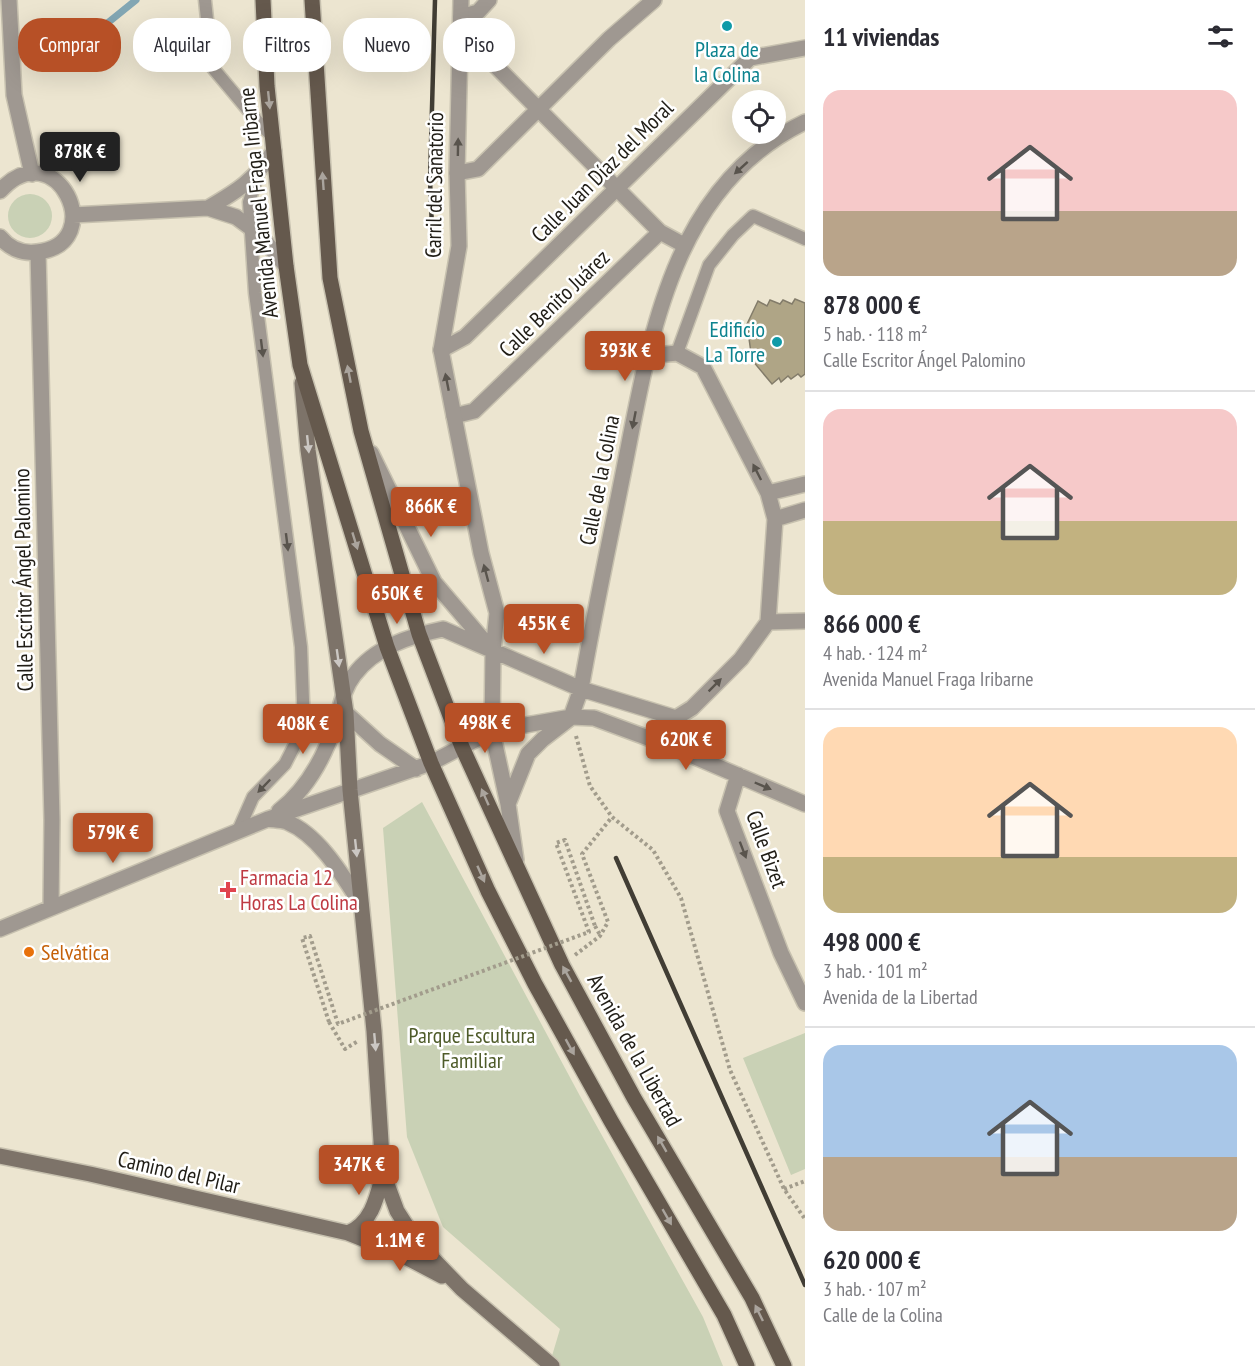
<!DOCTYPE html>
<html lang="es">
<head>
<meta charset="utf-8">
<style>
  :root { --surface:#fff; --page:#f7f7f7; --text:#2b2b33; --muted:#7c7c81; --line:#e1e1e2; --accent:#b75026 }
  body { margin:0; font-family:"PT Sans Narrow",sans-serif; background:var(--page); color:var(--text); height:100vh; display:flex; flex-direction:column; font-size:22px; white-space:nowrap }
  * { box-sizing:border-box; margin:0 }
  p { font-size:20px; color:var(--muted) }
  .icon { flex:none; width:33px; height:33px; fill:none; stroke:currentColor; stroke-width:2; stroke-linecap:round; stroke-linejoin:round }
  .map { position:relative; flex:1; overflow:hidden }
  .sheet { display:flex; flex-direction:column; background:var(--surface); width:450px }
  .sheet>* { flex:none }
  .hud { position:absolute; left:18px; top:18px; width:570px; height:54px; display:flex; gap:12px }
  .tools { position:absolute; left:732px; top:90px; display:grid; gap:12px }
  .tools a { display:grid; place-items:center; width:54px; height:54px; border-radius:50%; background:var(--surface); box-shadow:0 6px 24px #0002; font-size:30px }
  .price { position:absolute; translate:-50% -51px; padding:0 14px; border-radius:6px; background:var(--accent); color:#fff; font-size:20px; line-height:39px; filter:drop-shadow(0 2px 3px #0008) }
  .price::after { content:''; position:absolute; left:50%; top:36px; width:18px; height:14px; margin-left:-9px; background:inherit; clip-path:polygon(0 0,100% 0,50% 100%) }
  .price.active { background:#222; color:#fff }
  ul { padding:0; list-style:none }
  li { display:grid; align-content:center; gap:12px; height:318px; padding:0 18px }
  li+li { border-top:2px solid var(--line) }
  li span { display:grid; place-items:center; height:186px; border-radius:18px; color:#555 }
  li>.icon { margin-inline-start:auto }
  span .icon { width:108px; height:108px; fill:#fffc; stroke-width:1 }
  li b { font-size:26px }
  h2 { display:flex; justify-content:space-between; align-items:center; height:72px; padding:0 18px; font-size:26px }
  .pill { padding:0 21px; border-radius:24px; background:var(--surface); box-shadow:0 6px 24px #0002; font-size:21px; line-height:54px }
  .pill.active { background:var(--accent); color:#fff }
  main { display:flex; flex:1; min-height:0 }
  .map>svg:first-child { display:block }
  .green { fill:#c9d1b5 }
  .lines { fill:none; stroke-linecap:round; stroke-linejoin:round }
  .stream { stroke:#82a6b3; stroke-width:7 }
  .building { fill:#afa586; stroke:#837c6a; stroke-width:1.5 }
  .service-casing { stroke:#c7c1af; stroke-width:15 }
  .pedestrian-casing { stroke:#c7c1af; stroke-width:18 }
  .minor-casing { stroke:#c7c1af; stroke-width:18 }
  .secondary-casing { stroke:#c7c1af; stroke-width:18 }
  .primary-casing { stroke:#c7c1af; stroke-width:18 }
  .path { stroke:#a29c8c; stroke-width:4; stroke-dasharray:3 3; stroke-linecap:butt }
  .service { stroke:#9f9891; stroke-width:12 }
  .pedestrian { stroke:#9f9891; stroke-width:15 }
  .minor { stroke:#9f9891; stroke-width:15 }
  .secondary { stroke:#7d7369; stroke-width:15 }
  .primary { stroke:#65594d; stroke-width:15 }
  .rail { stroke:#413d34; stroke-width:4.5 }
  .path-bridge { stroke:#a29c8c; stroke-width:4; stroke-dasharray:3 3; stroke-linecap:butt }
  .oneway { fill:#aaa49d }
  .oneway2 { fill:#59544d }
  .oneway3 { fill:#cbc7c3 }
  .culture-dot { fill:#0f9aa8; stroke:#fff; stroke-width:2 }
  .health-dot { fill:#e0444e; stroke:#fff; stroke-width:2 }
  .food-dot { fill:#e8710a; stroke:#fff; stroke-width:2 }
  .labels { text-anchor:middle; stroke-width:5; stroke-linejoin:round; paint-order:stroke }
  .culture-label { font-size:22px; fill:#0d838f; stroke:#fff }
  .street-label { font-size:22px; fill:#201d16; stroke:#fff }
  .health-label { font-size:22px; fill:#be3a42; stroke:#fff; text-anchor:start }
  .food-label { font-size:22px; fill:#c56008; stroke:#fff; text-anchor:start }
  .park-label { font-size:22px; fill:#4e5b29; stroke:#fff }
</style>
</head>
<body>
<main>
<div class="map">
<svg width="805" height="1366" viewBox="0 0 805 1366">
  <rect width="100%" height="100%" fill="#ece5d0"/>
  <path class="green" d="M8 216a22 22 0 1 1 44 0a22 22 0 1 1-44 0Z
    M 422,802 L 580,1096 L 703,1317 L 723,1366 L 549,1366 L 560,1329 L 443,1227 L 407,1137 L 383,828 Z
    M 805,1033 L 805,1169 L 791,1175 L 743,1058 Z"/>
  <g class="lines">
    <path class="stream" d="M 58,63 L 136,0"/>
  </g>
  <path class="building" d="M 795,299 L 805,303 L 805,374 L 801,377 L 798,374 L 791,379 L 788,376 L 781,382 L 779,378 L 772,384 L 752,360 L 747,324 L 758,301 L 767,306 L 770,300 L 780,304 L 783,300 L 792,304 Z"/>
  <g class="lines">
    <defs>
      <path id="service" d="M 205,0 L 212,67 L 258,122 L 272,136
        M 677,353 L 709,265 L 733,235 L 753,216 L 805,239
        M 238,831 L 253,797 L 285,764 L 304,727 L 301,647 L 255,293 L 249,202 L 258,174"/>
      <path id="pedestrian" d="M 461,17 L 478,12 L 489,0
        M 460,48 L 475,45 L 660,232
        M 457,173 L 478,169 L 609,39 L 654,0
        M 441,350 L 465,337 L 750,58 L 805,48
        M 454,416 L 474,411 L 660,232 L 684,245"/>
      <path id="minor" d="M 9,0 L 14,95 L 32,174
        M 461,0 L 457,173 L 459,246 L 441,350 L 481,553 L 497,613 L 493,651 L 492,731 L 508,804 L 516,860
        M 0,191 C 56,129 111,244 37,252 C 22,254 9,248 0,237
        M 208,208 C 239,190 253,181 274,151
        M 73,215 L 208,208 L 236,217 L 259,234 L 286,266
        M 38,252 L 52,820 L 51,907
        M 647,356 L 677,353 L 703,367 L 768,493 L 775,519 L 768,622 L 741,659 L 692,708 L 676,718 L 667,745
        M 371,453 L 434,582 L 491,649
        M 768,493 L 805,484
        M 775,519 L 805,510
        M 768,622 L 805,621
        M 346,713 L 380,744 L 416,769
        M 571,717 L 581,689 C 593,619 608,549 622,479 C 649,346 668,188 805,122
        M 738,775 L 727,811 L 781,953 L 805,1003
        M 508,804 L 528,754 L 543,739 L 569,719
        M 279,811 C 307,789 325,756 336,722 C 341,706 343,689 354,675 C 375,647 410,636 443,629 L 581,689 L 676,718
        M 268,819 C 274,820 281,820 287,822 C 319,835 343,876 361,904
        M 0,929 L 268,819 L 431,763 L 492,731 L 571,717 L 594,718 L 667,745 L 805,804"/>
      <path id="secondary" d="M 302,383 L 308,450 L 346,713 L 350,790 L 374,1031 L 383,1173 L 397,1211 L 413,1236 L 433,1259 L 462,1289 L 552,1366
        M 0,1156 L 90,1174 L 348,1233 L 398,1253 L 442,1276
        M 348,1233 C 372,1223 377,1197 383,1174"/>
      <path id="primary" d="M 263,0 L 267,86 L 286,266 L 300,365 L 387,647 L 431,763 L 488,891 L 535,984 L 611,1121 L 724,1315 L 747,1366
        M 312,0 L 330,278 L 361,431 L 419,634 L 462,747 L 562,965 L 634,1098 L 752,1298 L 784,1366"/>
    </defs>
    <use href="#service" class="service-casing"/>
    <use href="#pedestrian" class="pedestrian-casing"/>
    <use href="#minor" class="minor-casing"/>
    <use href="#secondary" class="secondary-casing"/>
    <use href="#primary" class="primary-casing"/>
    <path class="path" d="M 576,736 L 590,786 L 612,817 L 653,850 L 681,898 L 730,1070 L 784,1189 L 805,1219
      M 595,926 L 600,935
      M 575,955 L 600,936 L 608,922 L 582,854 L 612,817
      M 329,1022 L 345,1049 L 358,1041
      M 784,1189 L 805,1181"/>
    <use href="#service" class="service"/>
    <use href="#pedestrian" class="pedestrian"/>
    <use href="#minor" class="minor"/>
    <use href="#secondary" class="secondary"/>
    <use href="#primary" class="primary"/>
    <path class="rail" d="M 433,252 L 430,180 L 435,0
      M 616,858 L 805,1285"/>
    <path class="path-bridge" d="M 329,1022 L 302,938 L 310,936 L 338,1024 L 589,932 L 556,843 L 565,840 L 595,926"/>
  </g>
  <defs><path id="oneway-solid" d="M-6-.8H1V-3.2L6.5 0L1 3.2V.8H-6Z" transform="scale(1.5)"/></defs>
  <g class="oneway">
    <use href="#oneway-solid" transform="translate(269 100) rotate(84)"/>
    <use href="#oneway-solid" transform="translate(323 181) rotate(-94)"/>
    <use href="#oneway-solid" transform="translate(349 374) rotate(-101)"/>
    <use href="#oneway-solid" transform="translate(355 541) rotate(73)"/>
    <use href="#oneway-solid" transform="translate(485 797) rotate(-114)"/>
    <use href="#oneway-solid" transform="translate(481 874) rotate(66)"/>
    <use href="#oneway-solid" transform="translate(567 974) rotate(-119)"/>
    <use href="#oneway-solid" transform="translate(570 1047) rotate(61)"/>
    <use href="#oneway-solid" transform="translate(662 1144) rotate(-120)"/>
    <use href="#oneway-solid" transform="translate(667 1217) rotate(60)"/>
    <use href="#oneway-solid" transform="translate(759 1313) rotate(-116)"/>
  </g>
  <g class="oneway2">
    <use href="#oneway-solid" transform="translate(458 147) rotate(-89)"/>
    <use href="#oneway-solid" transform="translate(741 168) rotate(138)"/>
    <use href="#oneway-solid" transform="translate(262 348) rotate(83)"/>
    <use href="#oneway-solid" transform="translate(447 382) rotate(-101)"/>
    <use href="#oneway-solid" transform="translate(634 420) rotate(101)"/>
    <use href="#oneway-solid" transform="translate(757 472) rotate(-117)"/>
    <use href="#oneway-solid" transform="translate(287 542) rotate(83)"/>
    <use href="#oneway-solid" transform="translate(486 573) rotate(-105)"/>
    <use href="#oneway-solid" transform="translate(715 685) rotate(-45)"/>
    <use href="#oneway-solid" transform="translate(264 786) rotate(134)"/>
    <use href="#oneway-solid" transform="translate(763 786) rotate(23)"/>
    <use href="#oneway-solid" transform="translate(743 850) rotate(69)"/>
  </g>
  <g class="oneway3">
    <use href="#oneway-solid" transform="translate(308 444) rotate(84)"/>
    <use href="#oneway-solid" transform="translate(338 658) rotate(82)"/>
    <use href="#oneway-solid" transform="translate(356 848) rotate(84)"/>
    <use href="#oneway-solid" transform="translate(375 1042) rotate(85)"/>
  </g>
  <g class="culture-dot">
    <circle cx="727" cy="26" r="6"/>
    <circle cx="777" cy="342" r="6"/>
  </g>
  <path class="health-dot" d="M225 881h6v6h6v6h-6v6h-6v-6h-6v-6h6z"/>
  <circle class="food-dot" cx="29" cy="952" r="6"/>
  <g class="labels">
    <g class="culture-label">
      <text x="727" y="57">Plaza de<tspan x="727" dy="25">la Colina</tspan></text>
      <text x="765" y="337" text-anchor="end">Edificio<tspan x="765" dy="25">La Torre</tspan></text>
    </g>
    <g class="street-label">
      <text transform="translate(602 171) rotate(-45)" y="8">Calle Juan Díaz del Moral</text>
      <text transform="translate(434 185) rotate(-89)" y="8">Carril del Sanatorio</text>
      <text transform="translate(258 203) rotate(-96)" y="8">Avenida Manuel Fraga Iribarne</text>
      <text transform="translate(554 303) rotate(-44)" y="8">Calle Benito Juárez</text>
      <text transform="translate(599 480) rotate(-79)" y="8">Calle de la Colina</text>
      <text transform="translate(23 580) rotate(-91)" y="8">Calle Escritor Ángel Palomino</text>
      <text transform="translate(767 849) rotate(70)" y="8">Calle Bizet</text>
      <text transform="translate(635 1050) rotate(61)" y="8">Avenida de la Libertad</text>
      <text transform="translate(179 1172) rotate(13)" y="8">Camino del Pilar</text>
    </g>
    <g class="health-label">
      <text x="240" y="885">Farmacia 12<tspan x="240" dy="25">Horas La Colina</tspan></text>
    </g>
    <g class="food-label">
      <text x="41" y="960">Selvática</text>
    </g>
    <g class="park-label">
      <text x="472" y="1043">Parque Escultura<tspan x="472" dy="25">Familiar</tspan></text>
    </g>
  </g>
</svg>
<div class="tools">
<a><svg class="icon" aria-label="locate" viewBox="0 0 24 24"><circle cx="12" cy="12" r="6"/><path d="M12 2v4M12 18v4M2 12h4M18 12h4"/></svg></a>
</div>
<b class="price active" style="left:80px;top:183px">878K €</b>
<b class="price" style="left:625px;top:382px">393K €</b>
<b class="price" style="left:431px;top:538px">866K €</b>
<b class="price" style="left:397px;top:625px">650K €</b>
<b class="price" style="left:544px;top:655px">455K €</b>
<b class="price" style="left:485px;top:754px">498K €</b>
<b class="price" style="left:303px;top:755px">408K €</b>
<b class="price" style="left:686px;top:771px">620K €</b>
<b class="price" style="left:113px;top:864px">579K €</b>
<b class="price" style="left:359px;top:1196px">347K €</b>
<b class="price" style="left:400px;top:1272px">1.1M €</b>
<div class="hud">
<a class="pill active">Comprar</a>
<a class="pill">Alquilar</a>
<a class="pill">Filtros</a>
<a class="pill">Nuevo</a>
<a class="pill">Piso</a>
</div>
</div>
<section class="sheet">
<h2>11 viviendas<svg class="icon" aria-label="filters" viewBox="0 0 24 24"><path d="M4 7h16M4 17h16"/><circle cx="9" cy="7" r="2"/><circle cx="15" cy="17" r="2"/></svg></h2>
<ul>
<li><span style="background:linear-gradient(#f6c9c9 65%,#b9a48a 0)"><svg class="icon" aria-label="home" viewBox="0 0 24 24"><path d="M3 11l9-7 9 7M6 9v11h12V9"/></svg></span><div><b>878 000 €</b><p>5 hab. · 118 m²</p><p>Calle Escritor Ángel Palomino</p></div></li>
<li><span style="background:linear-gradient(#f6c9c9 60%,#c2b280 0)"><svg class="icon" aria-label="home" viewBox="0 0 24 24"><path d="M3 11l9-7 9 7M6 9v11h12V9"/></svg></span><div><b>866 000 €</b><p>4 hab. · 124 m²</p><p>Avenida Manuel Fraga Iribarne</p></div></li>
<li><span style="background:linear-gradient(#ffd9b3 70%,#c2b280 0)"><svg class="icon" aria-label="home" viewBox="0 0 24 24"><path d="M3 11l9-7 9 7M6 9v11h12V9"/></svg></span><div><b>498 000 €</b><p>3 hab. · 101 m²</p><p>Avenida de la Libertad</p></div></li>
<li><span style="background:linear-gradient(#a9c7e8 60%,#b9a48a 0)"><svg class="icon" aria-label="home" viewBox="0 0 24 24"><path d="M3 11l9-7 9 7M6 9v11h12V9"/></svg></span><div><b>620 000 €</b><p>3 hab. · 107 m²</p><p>Calle de la Colina</p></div></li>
</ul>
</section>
</main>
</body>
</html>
